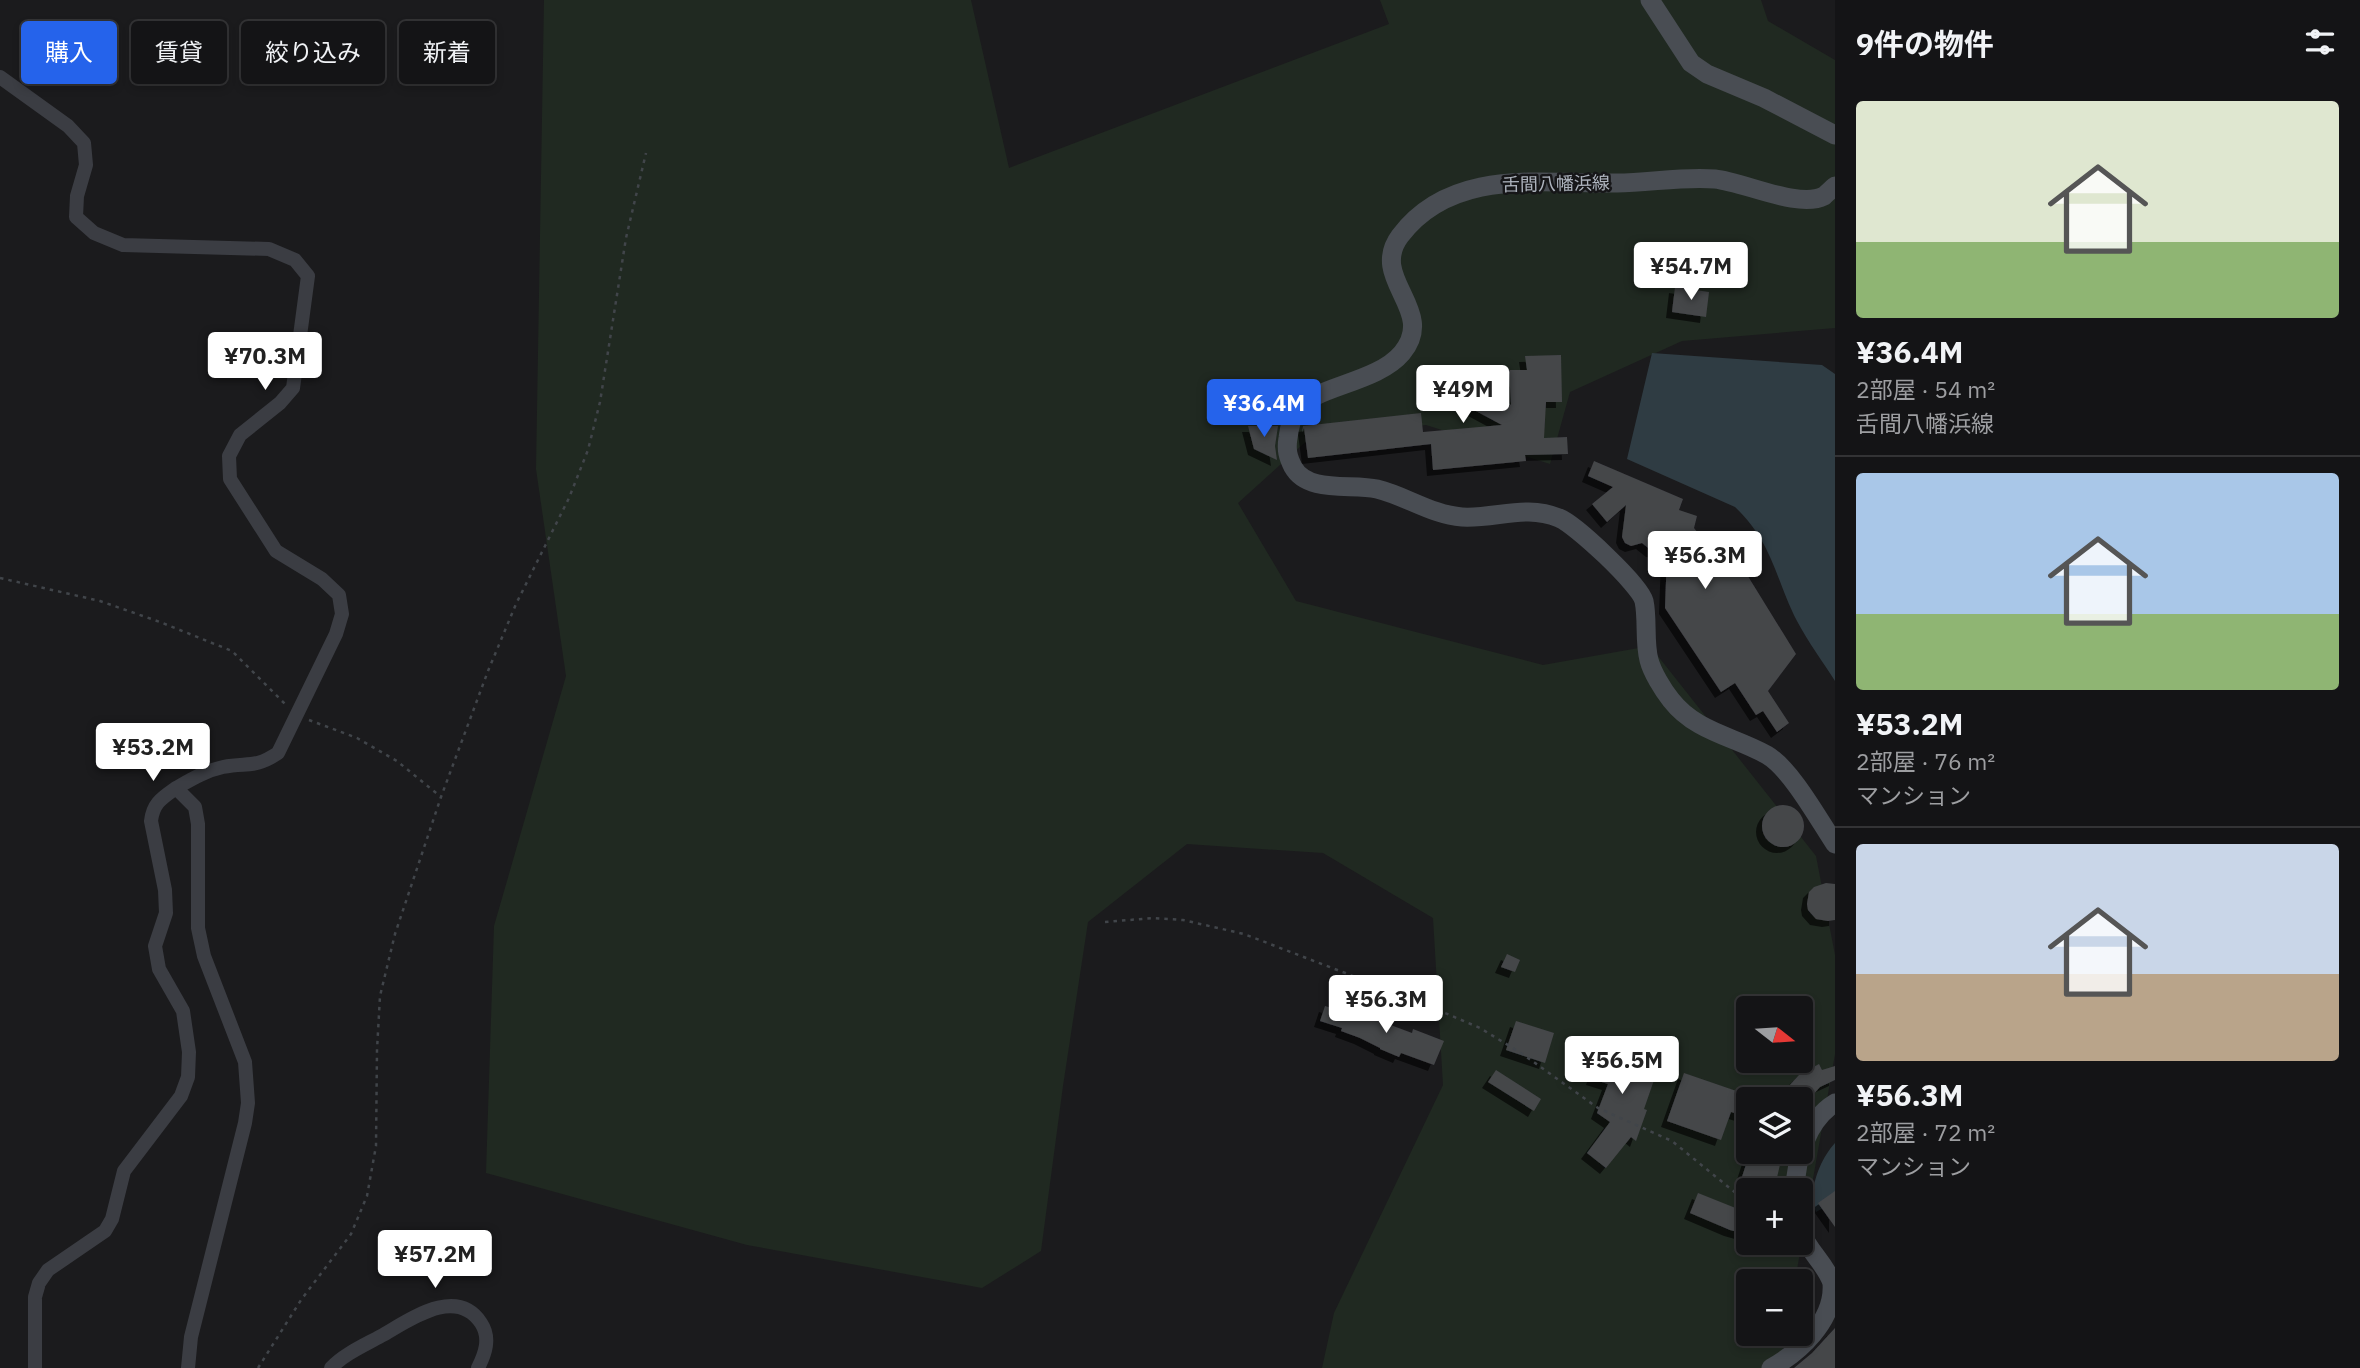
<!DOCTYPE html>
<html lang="ja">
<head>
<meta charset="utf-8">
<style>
  :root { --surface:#141416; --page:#1d1d1f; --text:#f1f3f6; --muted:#9d9ea1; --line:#333335; --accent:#2563eb }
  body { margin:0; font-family:"IBM Plex Sans","Noto Sans JP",sans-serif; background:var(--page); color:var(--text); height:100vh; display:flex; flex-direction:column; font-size:26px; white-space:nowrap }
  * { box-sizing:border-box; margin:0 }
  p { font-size:23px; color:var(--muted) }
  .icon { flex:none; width:38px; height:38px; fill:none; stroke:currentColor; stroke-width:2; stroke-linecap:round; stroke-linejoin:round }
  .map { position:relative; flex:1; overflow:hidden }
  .sheet { display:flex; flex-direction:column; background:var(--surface); width:525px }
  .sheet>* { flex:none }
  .top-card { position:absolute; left:21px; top:21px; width:665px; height:63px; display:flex; gap:14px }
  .needle { width:46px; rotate:107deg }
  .buttons { position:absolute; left:1736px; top:996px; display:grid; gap:14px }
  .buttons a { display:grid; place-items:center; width:77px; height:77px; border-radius:7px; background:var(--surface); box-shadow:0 4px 10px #0003,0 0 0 2px var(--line); font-size:35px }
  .price { position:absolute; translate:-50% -60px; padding:0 16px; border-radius:7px; background:#fff; color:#222; font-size:23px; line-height:46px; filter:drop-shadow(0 2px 4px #0008) }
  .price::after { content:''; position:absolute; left:50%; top:42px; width:21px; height:16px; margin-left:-10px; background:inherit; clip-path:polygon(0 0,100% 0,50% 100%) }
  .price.active { background:var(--accent); color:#fff }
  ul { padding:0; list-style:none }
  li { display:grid; align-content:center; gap:14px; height:371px; padding:0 21px }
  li+li { border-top:2px solid var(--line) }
  li span { display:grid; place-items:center; height:217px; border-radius:7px; color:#555 }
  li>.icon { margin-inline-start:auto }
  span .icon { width:126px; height:126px; fill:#fffc; stroke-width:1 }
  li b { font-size:30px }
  h2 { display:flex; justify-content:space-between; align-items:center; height:84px; padding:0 21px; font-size:30px }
  .pill { padding:0 24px; border-radius:7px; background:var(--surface); box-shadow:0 4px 10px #0003,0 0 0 2px var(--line); font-size:24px; line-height:63px }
  .pill.active { background:var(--accent); color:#fff }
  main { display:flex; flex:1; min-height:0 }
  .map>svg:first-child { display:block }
  .green { fill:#202921; fill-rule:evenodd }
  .water { fill:#2f3c43 }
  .building { fill:#45464a; filter:url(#shadow) }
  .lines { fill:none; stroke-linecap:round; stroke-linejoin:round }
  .path { stroke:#41454a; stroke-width:2.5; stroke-dasharray:3.5 5; stroke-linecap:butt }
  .street { stroke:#3b3d43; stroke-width:14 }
  .secondary { stroke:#494d53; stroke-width:19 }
  .labels { text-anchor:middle; stroke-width:5; stroke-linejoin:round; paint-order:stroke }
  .street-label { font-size:18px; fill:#adb3bd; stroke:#161618 }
</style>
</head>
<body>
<main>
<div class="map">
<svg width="1835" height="1368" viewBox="0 0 1835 1368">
  <defs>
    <filter id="shadow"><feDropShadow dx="-6" dy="6" stdDeviation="0" flood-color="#0009"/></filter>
  </defs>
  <rect width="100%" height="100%" fill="#1b1b1d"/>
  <path class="green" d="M 544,0 L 971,0 L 1009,168 L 1389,24 L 1380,0 L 1761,0 L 1768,21 L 1835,60 L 1835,328 L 1682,341 L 1570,392 L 1550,464 L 1426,425 L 1311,437 L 1238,503 L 1296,601 L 1543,665 L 1650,646 L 1816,856 L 1835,955 L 1835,1054 L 1795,1281 L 1748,1281 L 1748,1334 L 1786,1334 L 1781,1363 L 1771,1368 L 1322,1368 L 1334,1313 L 1443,1085 L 1433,918 L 1323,853 L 1187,844 L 1088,922 L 1063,1086 L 1041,1251 L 982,1288 L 747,1245 L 486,1173 L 494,926 L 566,676 L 536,469 ZM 1748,1008 L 1801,1008 L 1801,1060 L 1748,1060 ZM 1748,1099 L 1801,1099 L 1801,1152 L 1748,1152 ZM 1748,1190 L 1801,1190 L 1801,1242 L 1748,1242 Z"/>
  <path class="water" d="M 1652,353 L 1822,365 L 1835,374 L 1835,681 C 1823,662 1808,642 1797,621 C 1775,578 1773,543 1735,507 L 1627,459 Z
    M 1835,1143 L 1835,1207 L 1832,1203 L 1816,1212 C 1807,1192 1820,1159 1835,1143 Z"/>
  <path class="building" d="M 1675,287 L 1709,292 L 1706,317 L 1672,312 Z
    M 1561,355 L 1562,402 L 1546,402 L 1544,438 L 1567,437 L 1568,454 L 1525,455 L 1526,461 L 1433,470 L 1431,444 L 1308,458 L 1304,428 L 1302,432 L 1303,426 L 1421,413 L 1423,432 L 1502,425 L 1461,403 L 1472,381 L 1511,405 L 1509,370 L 1527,370 L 1525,356 Z
    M 1248,426 L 1278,426 L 1275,446 L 1277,460 L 1254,449 Z
    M 1594,461 L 1683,499 L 1679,510 L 1697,516 L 1694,528 L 1713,552 L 1731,540 L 1739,551 L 1745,547 L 1758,564 L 1746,573 L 1796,654 L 1768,691 L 1789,723 L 1777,732 L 1763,711 L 1756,715 L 1735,683 L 1721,692 L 1665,608 L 1667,553 L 1652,551 L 1642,543 L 1631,546 L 1625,543 L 1622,537 L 1626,505 L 1607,522 L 1592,504 L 1613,487 L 1588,476 Z
    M1762 826a21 21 0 1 1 42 0a21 21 0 1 1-42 0Z
    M 1826,883 L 1835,884 L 1835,920 L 1828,921 L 1816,919 L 1808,910 L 1807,904 L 1809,892 L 1814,887 Z
    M 1507,954 L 1520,960 L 1515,972 L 1501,967 Z
    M 1325,1006 L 1368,1019 L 1371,1012 L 1389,1020 L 1388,1024 L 1412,1033 L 1413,1029 L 1444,1041 L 1434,1065 L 1401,1053 L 1399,1057 L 1380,1049 L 1380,1048 L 1360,1038 L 1341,1031 L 1342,1028 L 1320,1021 Z
    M 1516,1021 L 1554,1033 L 1545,1063 L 1506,1050 Z
    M 1606,1037 L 1662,1057 L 1644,1109 L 1647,1110 L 1636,1141 L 1631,1137 L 1606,1168 L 1587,1153 L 1610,1122 L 1597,1113 L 1608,1084 L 1592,1079 Z
    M 1819,1064 L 1822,1070 L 1835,1066 L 1835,1080 L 1820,1087 L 1803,1106 L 1801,1099 L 1777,1099 L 1799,1075 Z
    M 1496,1070 L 1541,1099 L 1534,1111 L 1488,1082 Z
    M 1684,1073 L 1748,1095 L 1748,1117 L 1731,1112 L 1721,1140 L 1667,1121 Z
    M 1750,1152 L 1783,1152 L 1774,1190 L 1741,1180 Z
    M 1835,1191 L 1835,1227 L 1818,1203 Z
    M 1698,1193 L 1748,1213 L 1748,1235 L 1730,1230 L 1690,1213 Z
    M 1835,1328 L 1835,1368 L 1794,1368 L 1812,1353 Z"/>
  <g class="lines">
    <path class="path" d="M 0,578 L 100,601 L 160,622 L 232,651 L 286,705
      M 309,720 L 357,738 L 397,761 L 441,797
      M 1105,922 L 1153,918 L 1183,920 L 1244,934 L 1410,998 L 1480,1028 L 1521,1053 L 1598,1108 L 1672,1141 L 1748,1203
      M 258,1368 L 301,1300 L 351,1234 L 367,1196 L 376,1146 L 377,1050 L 380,996 L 395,934 L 441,797 L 488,671 L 516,604 L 569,498 L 588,450 L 600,402 L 626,238 L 646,153"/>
    <path class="street" d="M 0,77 L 68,126 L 84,143 L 86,165 L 77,196 L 76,217 L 94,233 L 123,245 L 269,249 L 295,260 L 308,276 L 293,388 L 280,403 L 240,435 L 229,456 L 230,479 L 276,551 L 322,579 L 339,595 L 342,614 L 336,634 L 278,753 C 254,769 248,762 223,767 C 205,771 192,779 176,788
      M 35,1368 L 35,1297 L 39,1283 L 48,1270 L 105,1231 L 112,1219 L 124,1171 L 181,1096 L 188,1077 L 189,1052 L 183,1011 L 159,969 L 155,946 L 166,913 L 165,890 L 151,821 C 153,803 162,798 176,788 L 195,807 L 198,824 L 198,928 L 204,956 L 245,1062 L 248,1103 L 245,1123 L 191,1337 L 188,1368
      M 331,1368 C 344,1354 365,1345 381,1336 C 408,1321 456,1285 481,1323 C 491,1338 485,1354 478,1368"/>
    <path class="secondary" d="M 1650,0 L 1691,63 L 1707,74 L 1764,98 L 1835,135
      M 1835,186 C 1834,187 1825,195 1824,196 C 1799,209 1744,182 1715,179 C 1683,176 1649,183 1617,183 C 1543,184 1452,167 1400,236 C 1368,279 1438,310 1402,353 C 1377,383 1314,386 1297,410 C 1292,417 1289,430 1288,438 C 1286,450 1288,457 1293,467 C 1308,494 1352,483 1377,489 C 1406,496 1432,515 1462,517 C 1496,519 1526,504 1559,518 C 1575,524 1640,585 1644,601 C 1648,620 1644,641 1649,660 C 1652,672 1663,690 1671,700 C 1696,732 1733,736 1767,755 C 1791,769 1819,820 1835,844
      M 1795,1190 C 1796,1159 1807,1120 1835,1103
      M 1771,1368 C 1798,1353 1835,1321 1832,1283 C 1826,1264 1807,1250 1801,1231"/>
  </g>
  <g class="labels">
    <g class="street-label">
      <text transform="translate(1556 184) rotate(-1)" y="6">舌間八幡浜線</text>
    </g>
  </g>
</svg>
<div class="buttons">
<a><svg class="needle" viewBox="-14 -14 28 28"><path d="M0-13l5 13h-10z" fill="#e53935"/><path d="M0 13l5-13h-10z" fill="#9d9ea1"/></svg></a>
<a><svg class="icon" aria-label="layers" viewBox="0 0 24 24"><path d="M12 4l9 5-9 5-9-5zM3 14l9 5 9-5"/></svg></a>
<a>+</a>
<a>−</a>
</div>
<b class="price" style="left:1691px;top:302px">¥54.7M</b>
<b class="price" style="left:265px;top:392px">¥70.3M</b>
<b class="price" style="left:1463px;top:425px">¥49M</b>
<b class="price active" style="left:1264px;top:439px">¥36.4M</b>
<b class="price" style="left:1705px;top:591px">¥56.3M</b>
<b class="price" style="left:153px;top:783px">¥53.2M</b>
<b class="price" style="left:1386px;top:1035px">¥56.3M</b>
<b class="price" style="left:1622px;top:1096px">¥56.5M</b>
<b class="price" style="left:435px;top:1290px">¥57.2M</b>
<div class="top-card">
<a class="pill active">購入</a>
<a class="pill">賃貸</a>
<a class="pill">絞り込み</a>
<a class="pill">新着</a>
</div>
</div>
<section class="sheet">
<h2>9件の物件<svg class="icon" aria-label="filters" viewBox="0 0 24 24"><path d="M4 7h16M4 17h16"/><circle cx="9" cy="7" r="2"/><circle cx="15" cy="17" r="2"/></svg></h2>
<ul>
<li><span style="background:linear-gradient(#dfe7d0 65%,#8fb573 0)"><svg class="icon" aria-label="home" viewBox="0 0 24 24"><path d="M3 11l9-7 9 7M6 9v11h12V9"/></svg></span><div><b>¥36.4M</b><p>2部屋 · 54 m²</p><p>舌間八幡浜線</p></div></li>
<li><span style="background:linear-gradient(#a9c7e8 65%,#8fb573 0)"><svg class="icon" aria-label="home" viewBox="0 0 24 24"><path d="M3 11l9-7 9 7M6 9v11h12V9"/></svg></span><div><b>¥53.2M</b><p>2部屋 · 76 m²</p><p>マンション</p></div></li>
<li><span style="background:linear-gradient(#c9d6e8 60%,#b9a48a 0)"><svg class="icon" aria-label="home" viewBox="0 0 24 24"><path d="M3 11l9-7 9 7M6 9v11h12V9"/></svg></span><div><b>¥56.3M</b><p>2部屋 · 72 m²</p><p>マンション</p></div></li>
</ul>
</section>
</main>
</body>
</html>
